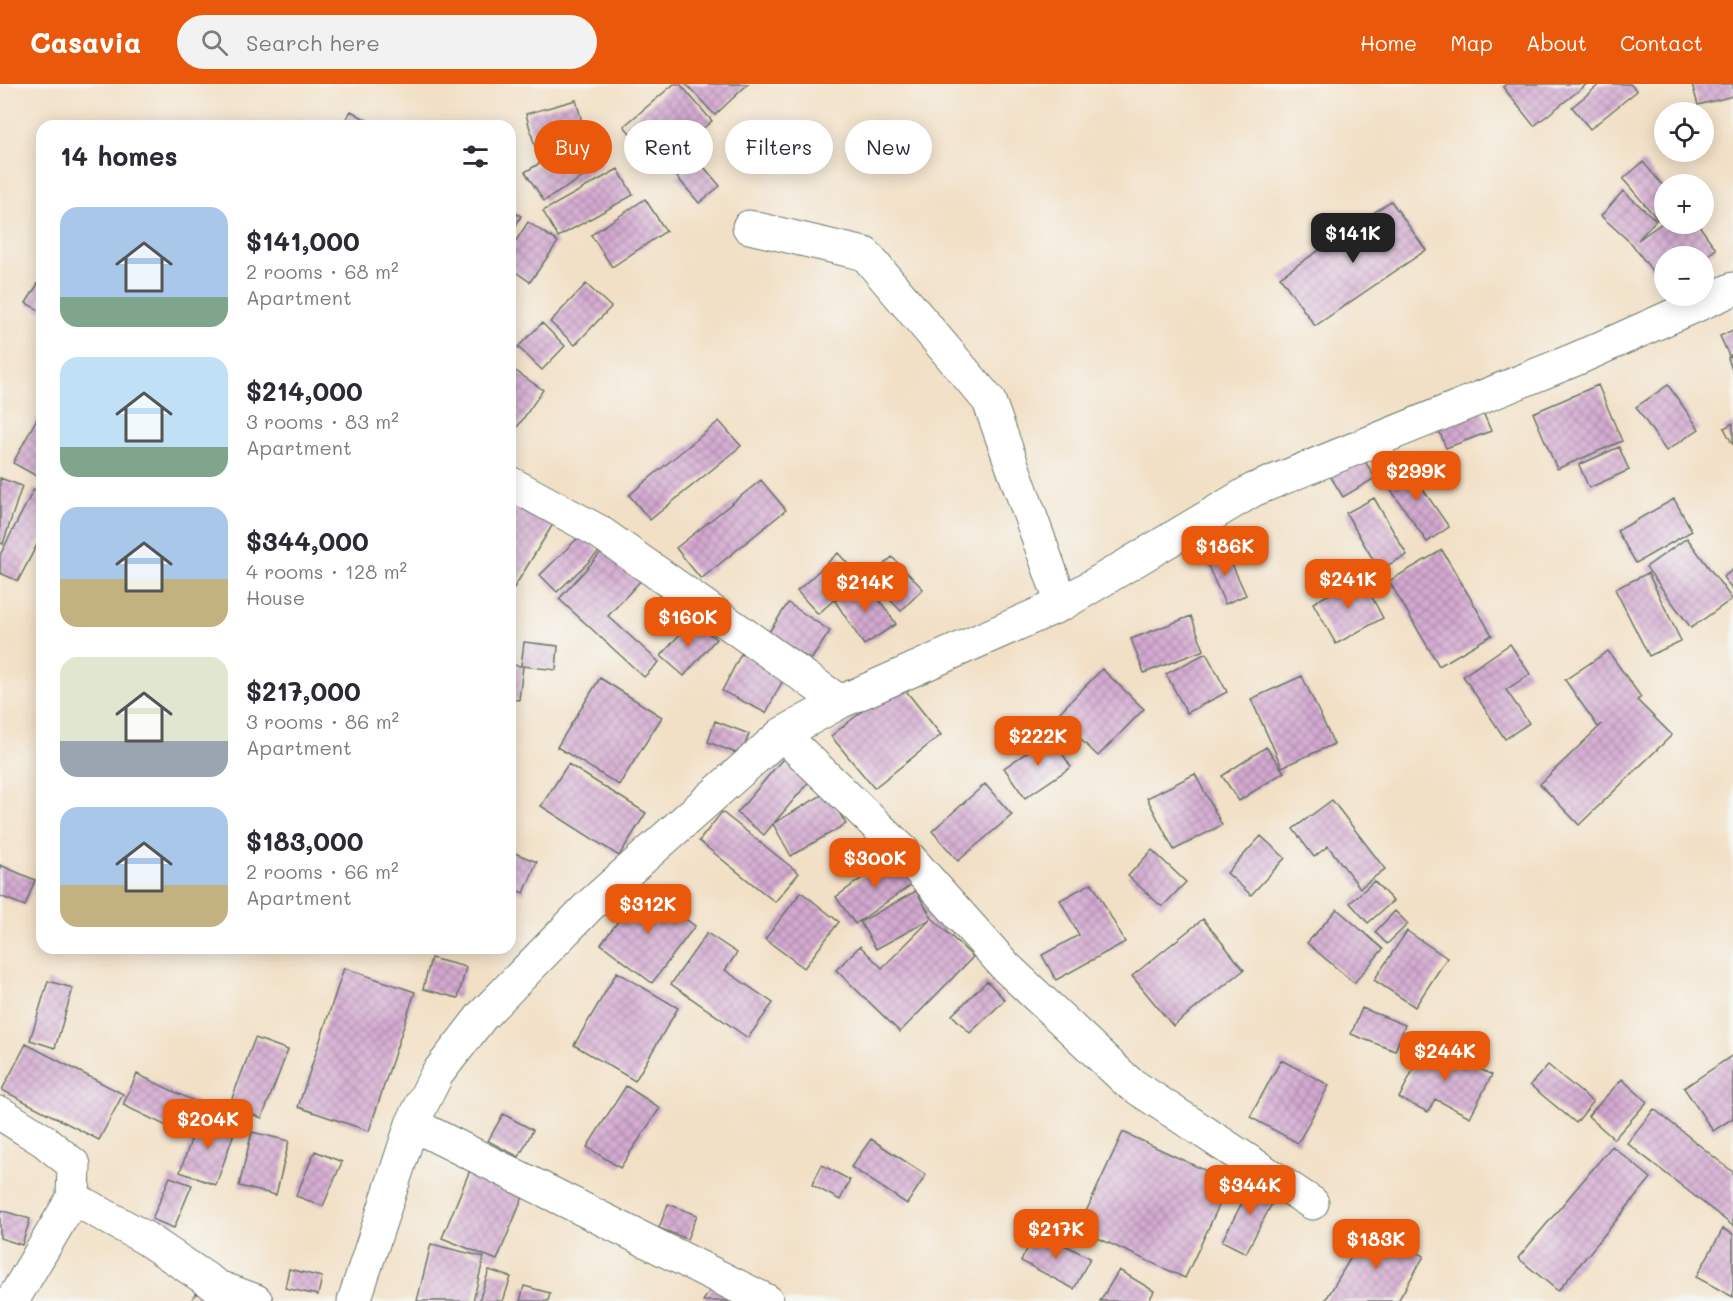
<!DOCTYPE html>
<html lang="en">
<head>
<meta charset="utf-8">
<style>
  :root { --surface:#fff; --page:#f2f2f3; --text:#2b2b33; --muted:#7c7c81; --accent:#ea580c }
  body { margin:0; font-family:Mali,sans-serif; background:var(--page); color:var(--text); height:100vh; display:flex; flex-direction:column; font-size:22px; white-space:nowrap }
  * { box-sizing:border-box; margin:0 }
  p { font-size:20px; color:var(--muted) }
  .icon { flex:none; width:33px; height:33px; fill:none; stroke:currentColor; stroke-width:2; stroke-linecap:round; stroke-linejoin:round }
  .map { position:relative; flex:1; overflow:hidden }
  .panel { position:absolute; left:36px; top:36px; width:480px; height:834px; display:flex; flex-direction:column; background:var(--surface); border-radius:18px; box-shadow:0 3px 15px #0003 }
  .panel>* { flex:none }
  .banner { position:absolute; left:534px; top:36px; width:570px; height:54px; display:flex; gap:12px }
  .fabs { position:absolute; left:1654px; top:18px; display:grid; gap:12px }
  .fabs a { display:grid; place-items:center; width:60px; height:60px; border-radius:50%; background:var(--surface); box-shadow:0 3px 15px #0003; font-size:30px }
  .price { position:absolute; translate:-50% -51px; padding:0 14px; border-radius:12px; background:var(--accent); color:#fff; font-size:20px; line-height:39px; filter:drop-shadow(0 2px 3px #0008) }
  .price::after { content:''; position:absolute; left:50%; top:36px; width:18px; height:14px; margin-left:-9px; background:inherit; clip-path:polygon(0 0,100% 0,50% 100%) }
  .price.current { background:#222; color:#fff }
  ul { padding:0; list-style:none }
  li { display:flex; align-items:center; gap:18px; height:150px; padding:0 24px }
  li span { display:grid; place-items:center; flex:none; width:168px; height:120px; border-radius:18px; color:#555 }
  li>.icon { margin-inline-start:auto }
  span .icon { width:72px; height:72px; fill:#fffc; stroke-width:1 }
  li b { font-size:26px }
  h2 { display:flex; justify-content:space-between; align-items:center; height:72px; padding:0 24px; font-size:26px }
  .pill { padding:0 21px; border-radius:27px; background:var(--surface); box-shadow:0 3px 15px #0003; font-size:21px; line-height:54px }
  .pill.current { background:var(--accent); color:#fff }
  header { display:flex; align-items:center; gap:36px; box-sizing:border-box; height:84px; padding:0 30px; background:var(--accent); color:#fff }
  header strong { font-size:28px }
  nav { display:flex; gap:33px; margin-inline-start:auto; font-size:21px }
  .search { width:420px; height:54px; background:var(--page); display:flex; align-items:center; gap:15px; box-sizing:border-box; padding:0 21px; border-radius:33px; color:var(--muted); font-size:22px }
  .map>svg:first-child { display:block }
  .building { fill:url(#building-cross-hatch) }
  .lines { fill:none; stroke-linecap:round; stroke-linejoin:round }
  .street-casing { stroke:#697667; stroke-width:35 }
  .street { stroke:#fff; stroke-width:33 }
</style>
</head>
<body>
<header>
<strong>Casavia</strong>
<div class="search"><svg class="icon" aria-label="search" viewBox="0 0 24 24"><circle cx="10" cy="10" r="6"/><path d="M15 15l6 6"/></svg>Search here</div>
<nav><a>Home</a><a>Map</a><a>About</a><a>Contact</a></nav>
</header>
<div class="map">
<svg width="1733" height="1217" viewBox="0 0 1733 1217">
  <defs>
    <pattern id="building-cross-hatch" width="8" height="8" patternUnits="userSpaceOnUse" patternTransform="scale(1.5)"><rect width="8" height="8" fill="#d4a9d1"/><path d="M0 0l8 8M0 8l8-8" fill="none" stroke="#ab8baa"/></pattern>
  </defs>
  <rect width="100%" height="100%" fill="#f6f6f2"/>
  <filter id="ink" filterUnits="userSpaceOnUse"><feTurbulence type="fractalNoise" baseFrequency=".0167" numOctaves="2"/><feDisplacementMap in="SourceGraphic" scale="12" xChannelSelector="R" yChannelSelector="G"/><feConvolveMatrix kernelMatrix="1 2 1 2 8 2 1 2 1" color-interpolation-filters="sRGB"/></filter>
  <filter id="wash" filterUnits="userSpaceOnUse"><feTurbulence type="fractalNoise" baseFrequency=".008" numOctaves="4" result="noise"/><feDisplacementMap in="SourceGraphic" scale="24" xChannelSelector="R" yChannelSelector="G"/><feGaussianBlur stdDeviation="1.35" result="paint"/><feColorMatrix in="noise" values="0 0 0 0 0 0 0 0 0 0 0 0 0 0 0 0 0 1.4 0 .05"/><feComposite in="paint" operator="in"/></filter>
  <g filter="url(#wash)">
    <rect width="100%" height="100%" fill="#f2e0c6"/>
    <g id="blocks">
      <path class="building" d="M 674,0 L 680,0 L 712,37 L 658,82 L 624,42 Z
        M 686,0 L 748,0 L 715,31 Z
        M 1506,0 L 1587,0 L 1534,42 L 1503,3 Z
        M 1600,0 L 1630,0 L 1637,7 L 1590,45 L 1572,23 Z
        M 1692,0 L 1733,0 L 1733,12 L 1698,21 Z
        M 576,16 L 586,53 L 603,81 L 544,117 L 525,88 L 580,55 L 536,67 L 526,30 Z
        M 351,27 L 377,42 L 342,42 Z
        M 698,76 L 720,102 L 699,119 L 677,93 Z
        M 1643,78 L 1665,104 L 1665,130 L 1658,136 L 1623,95 Z
        M 618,85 L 633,111 L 558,153 L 543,127 Z
        M 1623,107 L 1656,136 L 1638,156 L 1665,137 L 1665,140 L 1698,140 L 1716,165 L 1704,174 L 1665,172 L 1664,203 L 1632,160 L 1601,132 Z
        M 645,115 L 666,147 L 612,183 L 591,151 Z
        M 1391,117 L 1426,166 L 1315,242 L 1280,193 Z
        M 510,126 L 521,132 L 510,152 Z
        M 528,138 L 558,158 L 530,198 L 510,184 L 510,166 Z
        M 42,193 L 42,228 L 26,219 Z
        M 586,200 L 611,223 L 575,261 L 550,238 Z
        M 542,239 L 565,262 L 542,286 L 518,263 Z
        M 1733,246 L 1733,270 L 1729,272 L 1720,252 Z
        M 1733,272 L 1733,289 L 1728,274 Z
        M 510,283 L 543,306 L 514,348 L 510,345 Z
        M 1598,301 L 1622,357 L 1557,385 L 1533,329 Z
        M 1668,301 L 1699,345 L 1666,367 L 1636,323 Z
        M 1480,321 L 1491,347 L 1446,364 L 1436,339 Z
        M 42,325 L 42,395 L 13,379 Z
        M 719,337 L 741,362 L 650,436 L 629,411 Z
        M 1733,339 L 1733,361 L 1724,344 Z
        M 1619,363 L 1629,386 L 1589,404 L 1579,381 Z
        M 1359,367 L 1375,394 L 1343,413 L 1327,387 Z
        M 1404,378 L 1449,443 L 1427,458 L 1382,393 Z
        M 0,394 L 22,402 L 3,460 L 0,459 Z
        M 761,396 L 786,426 L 701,495 L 676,464 Z
        M 34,405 L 42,409 L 42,451 L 18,497 L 0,489 L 0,471 Z
        M 510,410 L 555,437 L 512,507 L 510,506 Z
        M 1374,414 L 1407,471 L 1379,486 L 1346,429 Z
        M 1674,415 L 1692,447 L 1636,479 L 1617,447 Z
        M 582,450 L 599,468 L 557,508 L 540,491 Z
        M 1687,454 L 1732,515 L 1691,544 L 1646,483 Z
        M 608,461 L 644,493 L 608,532 L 659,578 L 644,593 L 559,515 Z
        M 1442,466 L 1492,551 L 1439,582 L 1389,497 Z
        M 1226,467 L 1246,511 L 1225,520 L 1205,475 Z
        M 838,469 L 860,493 L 818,530 L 797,507 Z
        M 892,473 L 923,505 L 901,527 L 869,495 Z
        M 1733,486 L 1733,507 L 1723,493 Z
        M 1648,489 L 1681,557 L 1649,572 L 1615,505 Z
        M 1361,493 L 1383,534 L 1336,560 L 1313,519 Z
        M 866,496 L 896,540 L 864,561 L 835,517 Z
        M 788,519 L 830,547 L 811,576 L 769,548 Z
        M 1191,532 L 1204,566 L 1144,589 L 1131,555 Z
        M 692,536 L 716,555 L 684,592 L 661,572 Z
        M 524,558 L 558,562 L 556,586 L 523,582 L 519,616 L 510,615 L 510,581 L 521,582 Z
        M 1510,560 L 1530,590 L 1506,606 L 1529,639 L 1505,655 L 1463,592 Z
        M 1608,567 L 1641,613 L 1637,616 L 1672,651 L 1579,741 L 1540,700 L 1602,640 L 1598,643 L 1565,596 Z
        M 1206,569 L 1227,608 L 1187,629 L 1166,590 Z
        M 741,570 L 785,592 L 766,629 L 722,607 Z
        M 1102,585 L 1144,625 L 1098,672 L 1056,632 Z
        M 1302,592 L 1334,660 L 1282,683 L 1251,615 Z
        M 600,594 L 662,633 L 619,701 L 557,663 Z
        M 899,598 L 941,651 L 874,704 L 831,652 Z
        M 715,637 L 749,650 L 741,671 L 708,658 Z
        M 1051,652 L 1071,683 L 1025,714 L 1004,684 Z
        M 1266,663 L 1284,688 L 1239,717 L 1222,692 Z
        M 792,664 L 819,686 L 774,739 L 827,708 L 846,740 L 791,772 L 773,740 L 764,751 L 737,729 Z
        M 568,680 L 646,729 L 619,772 L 541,722 Z
        M 1195,690 L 1222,741 L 1174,766 L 1147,714 Z
        M 985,700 L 1012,731 L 958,777 L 932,747 Z
        M 1332,716 L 1385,785 L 1360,804 L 1328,762 L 1314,773 L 1293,745 Z
        M 722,728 L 799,789 L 775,818 L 699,757 Z
        M 1261,752 L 1285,774 L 1251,811 L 1227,789 Z
        M 1152,766 L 1186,798 L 1162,823 L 1128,792 Z
        M 510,767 L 537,778 L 524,809 L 510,804 Z
        M 895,770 L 915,798 L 855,840 L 836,813 Z
        M 0,781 L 35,796 L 25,822 L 0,812 Z
        M 1374,797 L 1393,817 L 1368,839 L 1350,819 Z
        M 1092,799 L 1125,858 L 1056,896 L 1042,871 L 1079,851 L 1060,816 Z
        M 643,804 L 695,842 L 652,899 L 601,860 Z
        M 916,807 L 932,834 L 973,873 L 900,948 L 836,886 L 860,862 L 882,884 L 931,835 L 876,865 L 860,838 Z
        M 801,808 L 839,838 L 804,884 L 765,855 Z
        M 1337,825 L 1383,865 L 1354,899 L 1307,859 Z
        M 1395,827 L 1408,840 L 1387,860 L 1375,848 Z
        M 1203,835 L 1244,886 L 1173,942 L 1132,892 Z
        M 1407,847 L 1447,874 L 1415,923 L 1374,896 Z
        M 707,849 L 737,869 L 725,886 L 773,919 L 748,954 L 671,900 Z
        M 431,874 L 466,883 L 458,914 L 423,905 Z
        M 344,884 L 415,908 L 369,1047 L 298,1023 Z
        M 617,888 L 678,924 L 635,997 L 574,961 Z
        M 48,897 L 73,904 L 55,964 L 30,956 Z
        M 987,897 L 1005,916 L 970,949 L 952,931 Z
        M 1362,924 L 1405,941 L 1395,967 L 1351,950 Z
        M 255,954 L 288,966 L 262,1034 L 229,1022 Z
        M 1427,958 L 1492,991 L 1470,1033 L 1435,1015 L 1428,1028 L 1399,1014 Z
        M 26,960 L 123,1010 L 99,1056 L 2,1006 Z
        M 1733,971 L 1733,1034 L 1713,1047 L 1684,1004 Z
        M 1281,976 L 1329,1001 L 1298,1059 L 1250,1033 Z
        M 1548,981 L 1593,1018 L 1576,1039 L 1530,1001 Z
        M 137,990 L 196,1018 L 181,1049 L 123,1021 Z
        M 1622,995 L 1647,1018 L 1614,1055 L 1588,1032 Z
        M 626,1002 L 660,1024 L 620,1084 L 587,1063 Z
        M 1654,1025 L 1733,1088 L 1733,1142 L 1627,1059 Z
        M 200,1030 L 236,1043 L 216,1101 L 180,1088 Z
        M 503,1030 L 533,1046 L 519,1073 L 488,1057 Z
        M 252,1048 L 289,1057 L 276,1111 L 239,1102 Z
        M 1123,1048 L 1230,1098 L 1185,1194 L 1078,1145 Z
        M 871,1055 L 926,1091 L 907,1120 L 851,1083 Z
        M 1612,1062 L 1651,1094 L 1558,1207 L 1518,1174 Z
        M 315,1067 L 342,1078 L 323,1122 L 296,1112 Z
        M 822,1081 L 850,1096 L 840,1116 L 812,1101 Z
        M 470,1086 L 525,1108 L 497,1176 L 442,1154 Z
        M 170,1093 L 192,1101 L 174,1144 L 152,1135 Z
        M 1255,1094 L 1279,1106 L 1246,1169 L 1222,1157 Z
        M 668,1120 L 697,1131 L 687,1155 L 659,1144 Z
        M 0,1126 L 30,1135 L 22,1161 L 0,1154 Z
        M 1370,1141 L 1424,1172 L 1398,1217 L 1325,1217 Z
        M 1723,1145 L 1733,1150 L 1733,1213 L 1696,1193 Z
        M 1037,1147 L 1090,1174 L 1074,1205 L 1021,1177 Z
        M 431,1160 L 484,1173 L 473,1217 L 417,1217 Z
        M 289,1185 L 322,1193 L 318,1211 L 285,1204 Z
        M 489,1186 L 511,1193 L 503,1217 L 479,1217 Z
        M 1119,1186 L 1154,1207 L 1149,1217 L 1100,1217 Z
        M 524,1202 L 550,1209 L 548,1217 L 520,1217 Z
        M 712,1203 L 733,1217 L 703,1217 Z
        M 196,1209 L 211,1217 L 191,1217 Z"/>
    </g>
  </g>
  <g filter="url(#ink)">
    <use href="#blocks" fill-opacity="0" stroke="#697667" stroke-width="1.5"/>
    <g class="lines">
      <defs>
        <path id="street" d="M 749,143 L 865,170 L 989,317 L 1062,520
          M 510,399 L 598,447 L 840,618
          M 782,650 L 901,765 L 1006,883 L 1128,998 L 1312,1119
          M 0,1029 L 43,1056 L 74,1081 L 73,1114 L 145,1154 L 218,1203 L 256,1217
          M 412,1040 L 767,1217
          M 12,1217 L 73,1114
          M 354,1217 L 412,1040 L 437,990 L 482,932 L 589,822 L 782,650 L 840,618 L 1062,520 L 1253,406 L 1576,275 L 1733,205"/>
      </defs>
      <use href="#street" class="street-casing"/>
      <use href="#street" class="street"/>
    </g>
  </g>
</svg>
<div class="fabs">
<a><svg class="icon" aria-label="locate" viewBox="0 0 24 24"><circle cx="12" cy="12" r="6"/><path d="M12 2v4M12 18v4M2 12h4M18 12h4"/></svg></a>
<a>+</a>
<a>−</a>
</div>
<b class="price current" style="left:1353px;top:180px">$141K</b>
<b class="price" style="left:1416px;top:418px">$299K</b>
<b class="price" style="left:1225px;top:493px">$186K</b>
<b class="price" style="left:1348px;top:526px">$241K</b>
<b class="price" style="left:865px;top:529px">$214K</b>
<b class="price" style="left:688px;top:564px">$160K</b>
<b class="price" style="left:1038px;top:683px">$222K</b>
<b class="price" style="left:875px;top:805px">$300K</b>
<b class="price" style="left:648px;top:851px">$312K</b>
<b class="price" style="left:1445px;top:998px">$244K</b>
<b class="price" style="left:208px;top:1066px">$204K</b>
<b class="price" style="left:1250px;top:1132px">$344K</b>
<b class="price" style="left:1056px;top:1176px">$217K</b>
<b class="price" style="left:1376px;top:1186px">$183K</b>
<div class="banner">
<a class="pill current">Buy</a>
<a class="pill">Rent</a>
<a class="pill">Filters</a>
<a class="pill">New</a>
</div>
<section class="panel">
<h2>14 homes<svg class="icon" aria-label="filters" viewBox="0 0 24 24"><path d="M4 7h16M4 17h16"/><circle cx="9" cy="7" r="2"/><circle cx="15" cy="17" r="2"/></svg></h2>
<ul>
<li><span style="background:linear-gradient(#a9c7e8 75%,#7fa58c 0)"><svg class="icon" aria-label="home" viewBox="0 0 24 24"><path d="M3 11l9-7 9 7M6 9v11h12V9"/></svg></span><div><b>$141,000</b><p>2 rooms · 68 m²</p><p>Apartment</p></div></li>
<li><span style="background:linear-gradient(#bfe0f5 75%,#7fa58c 0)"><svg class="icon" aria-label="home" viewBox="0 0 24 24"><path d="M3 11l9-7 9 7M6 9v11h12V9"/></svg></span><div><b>$214,000</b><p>3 rooms · 83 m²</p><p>Apartment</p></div></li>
<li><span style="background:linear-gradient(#a9c7e8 60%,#c2b280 0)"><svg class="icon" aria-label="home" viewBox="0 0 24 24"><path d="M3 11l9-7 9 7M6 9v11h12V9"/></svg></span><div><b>$344,000</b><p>4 rooms · 128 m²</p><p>House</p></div></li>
<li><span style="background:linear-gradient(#dfe7d0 70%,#9aa5b1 0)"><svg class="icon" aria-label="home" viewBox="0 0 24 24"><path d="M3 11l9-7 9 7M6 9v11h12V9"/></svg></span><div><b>$217,000</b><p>3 rooms · 86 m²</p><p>Apartment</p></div></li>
<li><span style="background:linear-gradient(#a9c7e8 65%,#c2b280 0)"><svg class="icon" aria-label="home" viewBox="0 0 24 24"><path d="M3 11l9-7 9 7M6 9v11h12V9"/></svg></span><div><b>$183,000</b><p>2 rooms · 66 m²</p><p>Apartment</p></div></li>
</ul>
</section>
</div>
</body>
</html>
